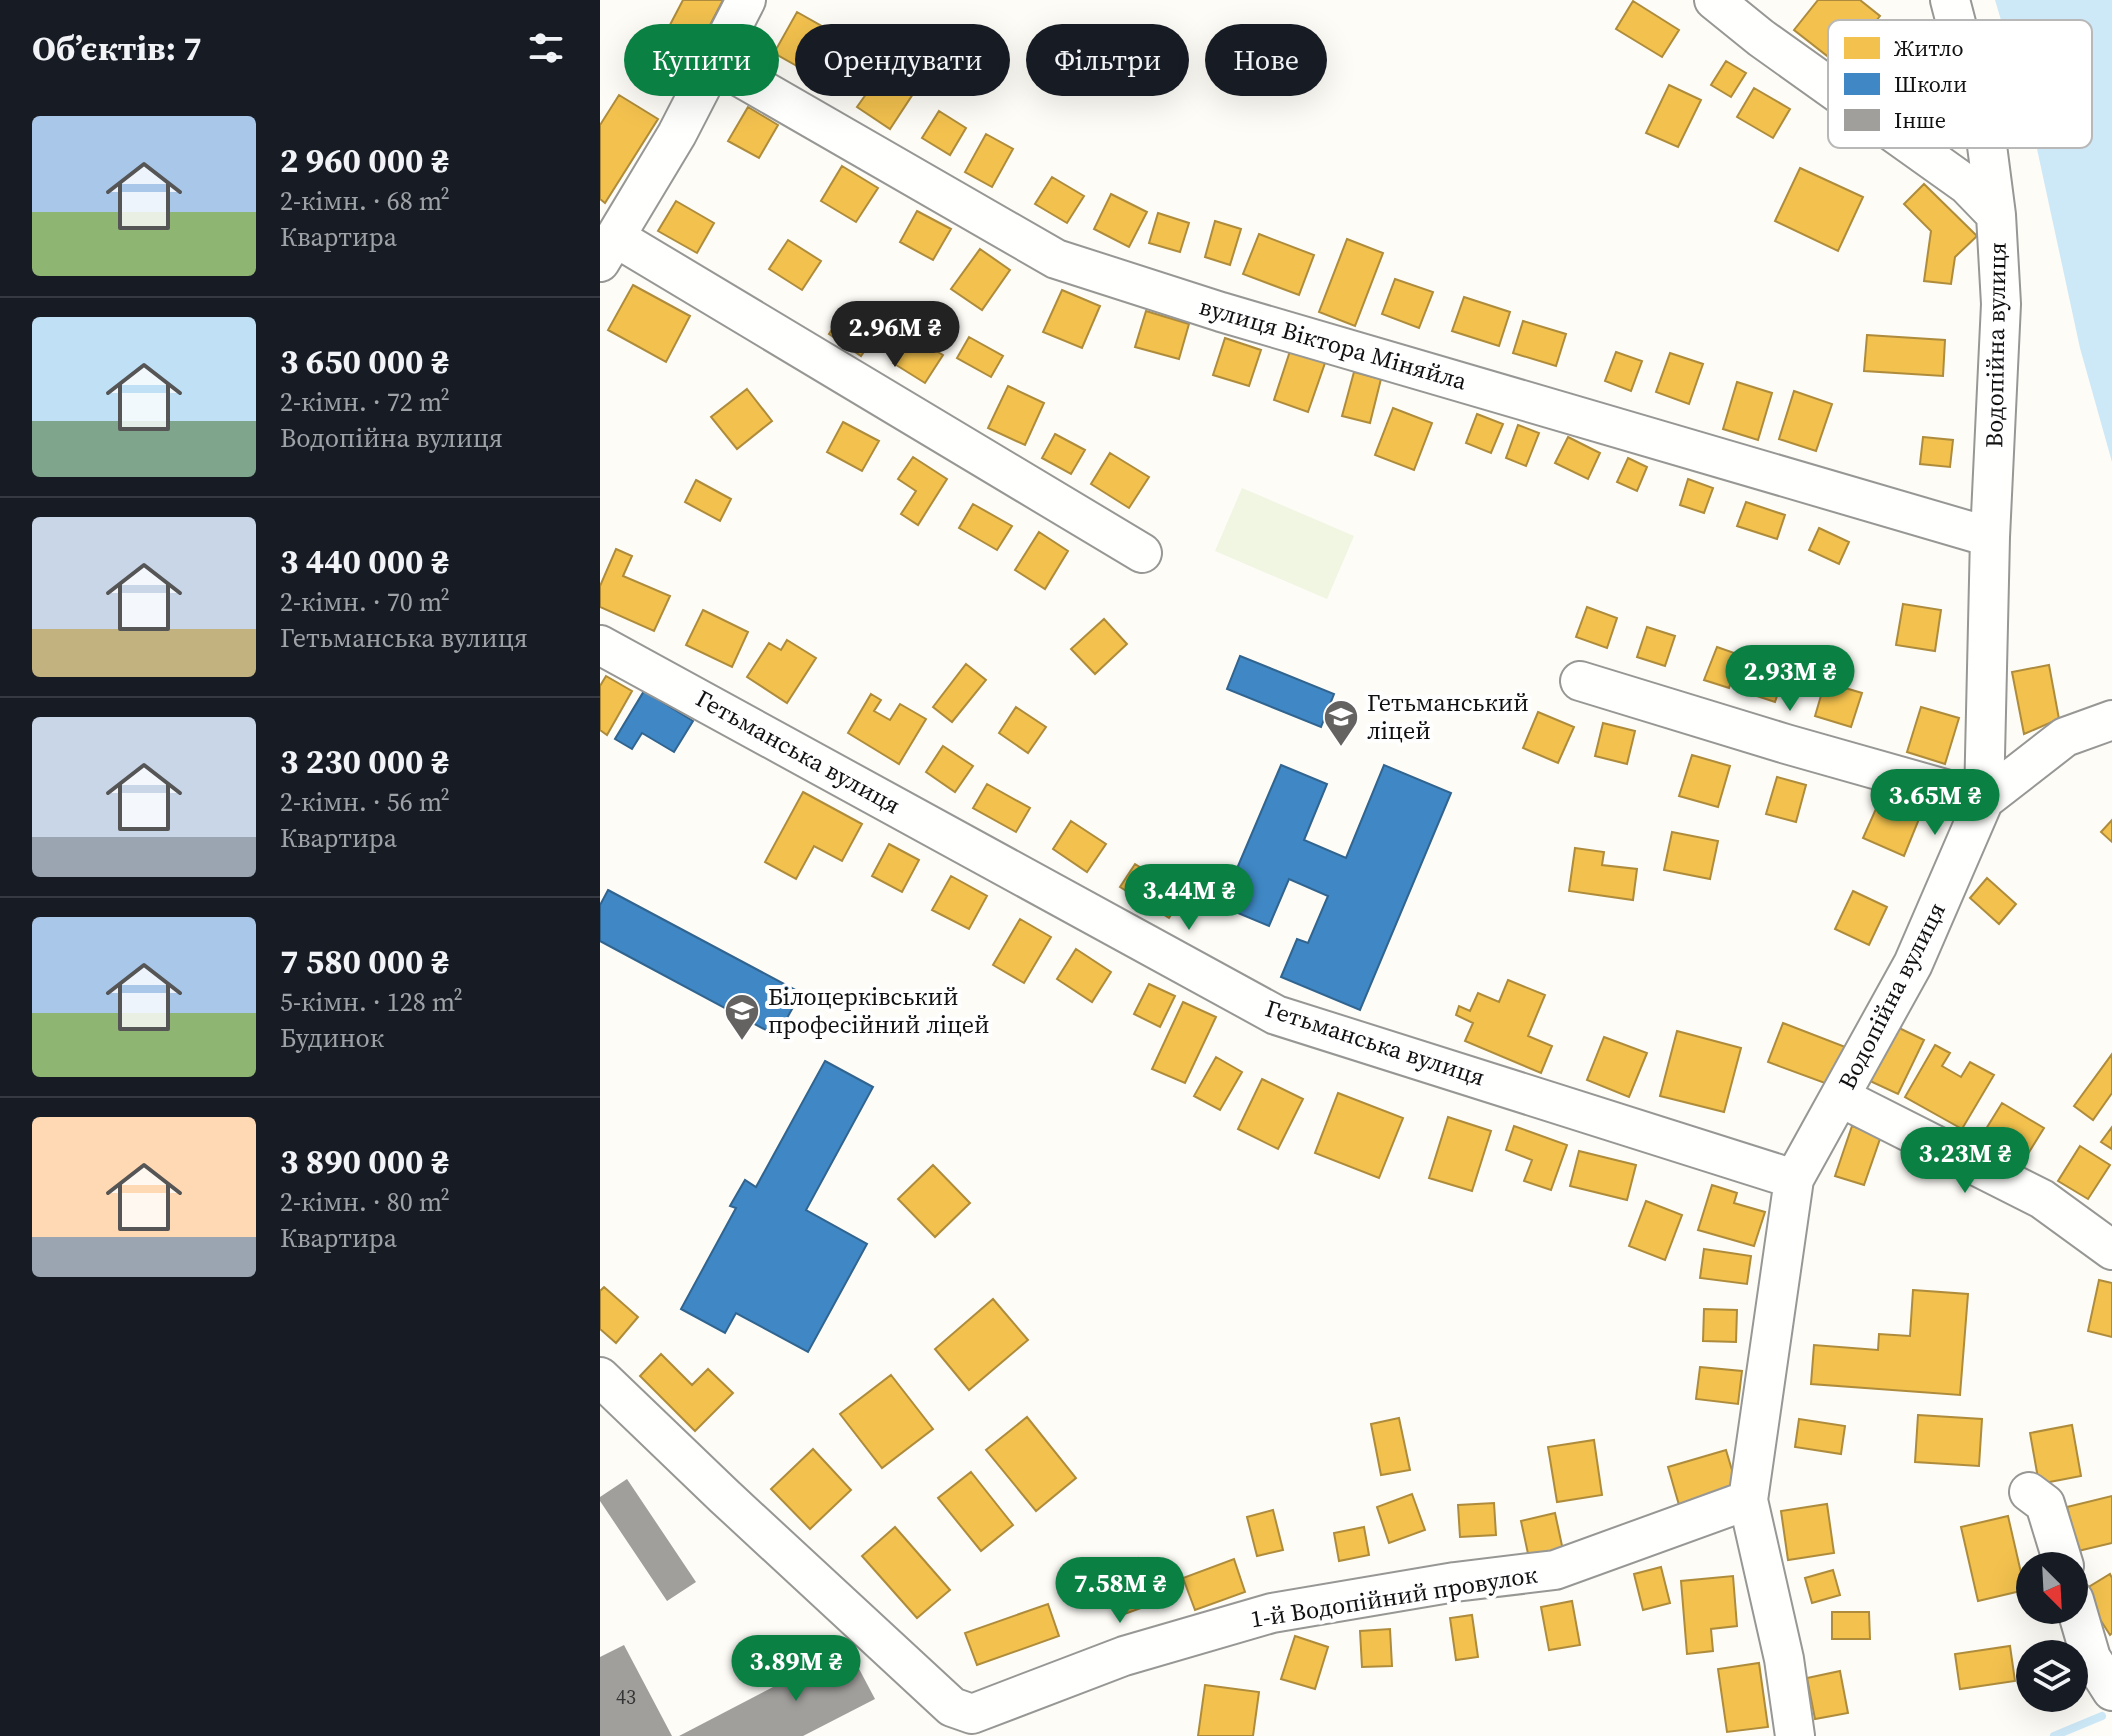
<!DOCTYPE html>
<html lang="uk">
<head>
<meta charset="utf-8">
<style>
  :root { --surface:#171b24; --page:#20242c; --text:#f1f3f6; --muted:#9ea1a6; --line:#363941; --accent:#0b8043 }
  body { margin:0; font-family:"Source Serif 4",serif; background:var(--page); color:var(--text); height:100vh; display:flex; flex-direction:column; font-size:30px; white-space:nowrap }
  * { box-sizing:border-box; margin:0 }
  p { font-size:26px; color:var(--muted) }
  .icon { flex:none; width:44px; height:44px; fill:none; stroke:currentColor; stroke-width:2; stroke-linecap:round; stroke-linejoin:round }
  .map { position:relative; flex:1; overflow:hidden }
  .panel { display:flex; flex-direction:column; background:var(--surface); width:600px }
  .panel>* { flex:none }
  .top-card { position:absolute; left:24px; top:24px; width:760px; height:72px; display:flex; gap:16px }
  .needle { width:52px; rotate:156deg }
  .fabs { position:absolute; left:1416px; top:1552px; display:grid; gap:16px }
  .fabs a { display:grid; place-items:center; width:72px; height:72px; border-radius:50%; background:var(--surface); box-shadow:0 8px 32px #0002; font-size:40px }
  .price { position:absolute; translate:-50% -68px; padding:0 18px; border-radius:28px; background:var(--accent); color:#fff; font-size:26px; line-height:52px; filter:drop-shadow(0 2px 4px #0008) }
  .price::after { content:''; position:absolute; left:50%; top:48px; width:24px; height:18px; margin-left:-12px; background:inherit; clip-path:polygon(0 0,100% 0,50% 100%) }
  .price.active { background:#222; color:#fff }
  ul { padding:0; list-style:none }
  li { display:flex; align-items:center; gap:24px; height:200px; padding:0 32px }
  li+li { border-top:2px solid var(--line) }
  li span { display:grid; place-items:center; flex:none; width:224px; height:160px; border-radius:8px; color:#555 }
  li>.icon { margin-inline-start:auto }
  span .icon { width:96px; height:96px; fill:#fffc; stroke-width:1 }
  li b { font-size:34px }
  h2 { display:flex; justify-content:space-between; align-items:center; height:96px; padding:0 32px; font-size:34px }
  .pill { padding:0 28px; border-radius:36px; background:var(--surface); box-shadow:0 8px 32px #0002; font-size:28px; line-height:72px }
  .pill.active { background:var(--accent); color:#fff }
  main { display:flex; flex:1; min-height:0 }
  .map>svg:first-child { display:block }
  .pitch { fill:#f0f6e1 }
  .water { fill:#cde8f7 }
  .homes { fill:#f2c14e; stroke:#ae8c3c; stroke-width:2 }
  .schools { fill:#3f88c5; stroke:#31648f; stroke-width:2 }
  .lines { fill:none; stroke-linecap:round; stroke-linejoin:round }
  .stream { stroke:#cde8f7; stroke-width:8 }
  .building { fill:#a19f9c }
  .minor-casing { stroke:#979795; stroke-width:42 }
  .minor { stroke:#fffffe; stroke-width:38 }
  .labels { text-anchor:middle; stroke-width:8; stroke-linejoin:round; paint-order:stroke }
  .number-label { font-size:20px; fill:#353434 }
  .street-label { font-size:24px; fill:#111; stroke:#fff }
  .poi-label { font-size:24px; fill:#111; stroke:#fff; text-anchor:start }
  .key { fill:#fff; stroke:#b8b8b8; stroke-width:2 }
  .key-label { font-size:22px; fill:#111 }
</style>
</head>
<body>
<main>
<section class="panel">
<h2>Об’єктів: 7<svg class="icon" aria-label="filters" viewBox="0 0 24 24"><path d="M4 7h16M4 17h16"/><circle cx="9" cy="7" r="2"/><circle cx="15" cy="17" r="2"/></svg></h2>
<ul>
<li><span style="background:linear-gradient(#a9c7e8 60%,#8fb573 0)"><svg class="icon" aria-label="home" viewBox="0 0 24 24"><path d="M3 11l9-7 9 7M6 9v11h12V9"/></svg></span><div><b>2 960 000 ₴</b><p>2-кімн. · 68 m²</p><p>Квартира</p></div></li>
<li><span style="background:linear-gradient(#bfe0f5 65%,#7fa58c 0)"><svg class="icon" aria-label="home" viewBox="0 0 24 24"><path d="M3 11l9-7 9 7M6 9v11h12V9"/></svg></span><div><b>3 650 000 ₴</b><p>2-кімн. · 72 m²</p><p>Водопійна вулиця</p></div></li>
<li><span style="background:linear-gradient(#c9d6e8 70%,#c2b280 0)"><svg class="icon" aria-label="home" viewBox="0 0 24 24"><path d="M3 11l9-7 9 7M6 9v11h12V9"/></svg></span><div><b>3 440 000 ₴</b><p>2-кімн. · 70 m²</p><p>Гетьманська вулиця</p></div></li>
<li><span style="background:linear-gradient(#c9d6e8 75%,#9aa5b1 0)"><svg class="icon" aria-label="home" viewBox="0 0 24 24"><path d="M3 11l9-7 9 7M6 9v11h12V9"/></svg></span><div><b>3 230 000 ₴</b><p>2-кімн. · 56 m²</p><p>Квартира</p></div></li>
<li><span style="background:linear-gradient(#a9c7e8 60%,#8fb573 0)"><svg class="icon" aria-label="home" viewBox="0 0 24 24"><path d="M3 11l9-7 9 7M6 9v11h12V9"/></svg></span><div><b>7 580 000 ₴</b><p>5-кімн. · 128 m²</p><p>Будинок</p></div></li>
<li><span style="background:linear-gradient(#ffd9b3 75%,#9aa5b1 0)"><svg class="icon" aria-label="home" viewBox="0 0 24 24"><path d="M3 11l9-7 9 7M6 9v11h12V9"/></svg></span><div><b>3 890 000 ₴</b><p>2-кімн. · 80 m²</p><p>Квартира</p></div></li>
</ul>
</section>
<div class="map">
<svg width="1512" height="1736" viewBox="0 0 1512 1736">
  <rect width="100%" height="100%" fill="#fdfcf7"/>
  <path class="pitch" d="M 642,488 L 754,536 L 727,599 L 615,551 Z"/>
  <path class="water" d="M 1395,0 L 1512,0 L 1512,462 L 1480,348 L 1431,121 Z"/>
  <path class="homes" d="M 83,0 L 123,0 L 83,77 L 51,61 Z
    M 1218,0 L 1260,0 L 1280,16 L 1240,66 L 1194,30 Z
    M 1033,1 L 1079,30 L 1062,57 L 1016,29 Z
    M 197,12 L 234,33 L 211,74 L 174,53 Z
    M 1126,61 L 1146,73 L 1131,97 L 1111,85 Z
    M 281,73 L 313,94 L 290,129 L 257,107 Z
    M 1069,85 L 1101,100 L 1078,147 L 1046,133 Z
    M 1154,88 L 1190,109 L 1173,138 L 1137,117 Z
    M 19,95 L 58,119 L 5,203 L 0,199 L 0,125 Z
    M 148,107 L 178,125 L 159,158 L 128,141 Z
    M 339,111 L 366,128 L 350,155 L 322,138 Z
    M 386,134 L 413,149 L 392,187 L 365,172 Z
    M 242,166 L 278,188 L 256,222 L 221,201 Z
    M 1200,168 L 1263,197 L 1238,251 L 1175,221 Z
    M 452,177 L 484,196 L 467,223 L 435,204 Z
    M 1324,184 L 1377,236 L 1355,257 L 1351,284 L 1324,281 L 1331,231 L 1304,204 Z
    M 511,194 L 547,212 L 529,247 L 494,229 Z
    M 76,201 L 114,223 L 97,253 L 58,231 Z
    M 317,211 L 351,229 L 333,260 L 300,242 Z
    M 558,213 L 589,223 L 580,252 L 549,243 Z
    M 615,221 L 641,229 L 630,265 L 605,257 Z
    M 659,234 L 714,255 L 699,295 L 643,274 Z
    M 747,239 L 783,253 L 755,326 L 719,312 Z
    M 188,240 L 221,261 L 202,290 L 169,269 Z
    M 380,249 L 410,270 L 382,310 L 351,289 Z
    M 795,279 L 833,292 L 819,328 L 782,314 Z
    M 33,285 L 90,316 L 66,362 L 8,330 Z
    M 462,290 L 500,306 L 482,348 L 443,332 Z
    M 864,297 L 910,312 L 899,346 L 852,331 Z
    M 248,305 L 281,327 L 261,356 L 229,334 Z
    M 546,311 L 589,324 L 579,359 L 535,347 Z
    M 923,321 L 966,334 L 956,366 L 913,353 Z
    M 310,335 L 343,355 L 325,383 L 293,363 Z
    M 1267,335 L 1345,340 L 1343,376 L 1264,371 Z
    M 369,337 L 403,356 L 391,377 L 357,358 Z
    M 625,338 L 661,350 L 649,386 L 613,375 Z
    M 691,348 L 726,360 L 708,412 L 674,400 Z
    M 1016,352 L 1042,361 L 1031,391 L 1005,381 Z
    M 1070,353 L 1103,364 L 1089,404 L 1056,392 Z
    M 754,372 L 781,379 L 770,423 L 742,416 Z
    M 1137,382 L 1172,393 L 1158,440 L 1123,429 Z
    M 408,386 L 444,403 L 425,445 L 388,428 Z
    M 147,389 L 172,421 L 137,449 L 111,417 Z
    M 1194,391 L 1232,404 L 1216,451 L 1179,439 Z
    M 793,408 L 832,423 L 814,470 L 775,455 Z
    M 877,414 L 903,424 L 891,453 L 866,443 Z
    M 243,422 L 279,441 L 262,471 L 227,452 Z
    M 918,425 L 939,433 L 926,466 L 906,458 Z
    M 455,434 L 485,450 L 471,474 L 442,458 Z
    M 968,437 L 1000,453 L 988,479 L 955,463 Z
    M 1323,437 L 1353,440 L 1350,467 L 1320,464 Z
    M 510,453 L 549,477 L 529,508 L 491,484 Z
    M 313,457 L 347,479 L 318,525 L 301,514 L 316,491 L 298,479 Z
    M 1028,458 L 1047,467 L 1037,491 L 1017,482 Z
    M 1088,479 L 1113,488 L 1104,513 L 1080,505 Z
    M 96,480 L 131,499 L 120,521 L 85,502 Z
    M 1146,502 L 1185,515 L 1177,539 L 1137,526 Z
    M 373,504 L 412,526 L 397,550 L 359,528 Z
    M 1219,528 L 1249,542 L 1239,564 L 1209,550 Z
    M 439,532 L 468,551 L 445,589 L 415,570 Z
    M 16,549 L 32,556 L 23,576 L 70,596 L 54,631 L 0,607 L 0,586 Z
    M 1303,604 L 1341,610 L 1335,651 L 1296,645 Z
    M 987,607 L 1017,618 L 1007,648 L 976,637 Z
    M 103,610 L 148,632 L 132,667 L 86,645 Z
    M 504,619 L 527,644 L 495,674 L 471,649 Z
    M 1047,627 L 1075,636 L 1065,666 L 1037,657 Z
    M 187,640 L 216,658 L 187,703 L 147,677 L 169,643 L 181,650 Z
    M 1117,647 L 1140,655 L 1129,688 L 1104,680 Z
    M 1163,659 L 1187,666 L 1175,702 L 1151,694 Z
    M 366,664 L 386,680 L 352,722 L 333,707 Z
    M 1449,665 L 1459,719 L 1424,734 L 1412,672 Z
    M 6,676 L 32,691 L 7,735 L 0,730 L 0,686 Z
    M 1225,682 L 1262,693 L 1251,727 L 1215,716 Z
    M 271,694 L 281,700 L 274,711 L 290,720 L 300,704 L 326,719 L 299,764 L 248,733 Z
    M 416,707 L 446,727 L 428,753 L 399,733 Z
    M 1321,707 L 1359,718 L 1345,764 L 1307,752 Z
    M 938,712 L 974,727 L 958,763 L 923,748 Z
    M 1003,723 L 1035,731 L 1027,764 L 995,756 Z
    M 343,746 L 373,766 L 355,792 L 326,772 Z
    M 1092,755 L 1130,766 L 1118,807 L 1079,796 Z
    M 1177,777 L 1206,785 L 1196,822 L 1166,814 Z
    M 387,784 L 430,808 L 416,832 L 373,808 Z
    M 203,792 L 262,824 L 242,861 L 214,846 L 196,879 L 165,862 Z
    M 1279,802 L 1319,819 L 1304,856 L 1263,838 Z
    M 1512,820 L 1512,842 L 1501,832 Z
    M 471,821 L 506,844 L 487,872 L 453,849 Z
    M 1072,832 L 1118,841 L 1110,879 L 1064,870 Z
    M 289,844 L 319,860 L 302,892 L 272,876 Z
    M 975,848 L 1004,852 L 1002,865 L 1037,869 L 1033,900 L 969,891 Z
    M 535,864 L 584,895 L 569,918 L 520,887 Z
    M 351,876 L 387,896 L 369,929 L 332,910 Z
    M 1387,878 L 1416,904 L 1399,924 L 1370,898 Z
    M 1253,891 L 1287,907 L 1269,945 L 1235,929 Z
    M 420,919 L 451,937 L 424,983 L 393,965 Z
    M 476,949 L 511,972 L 492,1002 L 457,979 Z
    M 908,980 L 945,995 L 928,1036 L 952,1046 L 941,1073 L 865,1041 L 873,1023 L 856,1015 L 859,1006 L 870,1011 L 878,993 L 899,1002 Z
    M 549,984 L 575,996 L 560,1027 L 534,1014 Z
    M 583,1002 L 616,1017 L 585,1083 L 552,1069 Z
    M 1183,1023 L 1248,1048 L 1233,1086 L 1168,1062 Z
    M 1295,1026 L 1324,1040 L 1298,1094 L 1270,1081 Z
    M 1077,1031 L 1141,1048 L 1124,1112 L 1060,1096 Z
    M 1004,1037 L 1047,1053 L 1029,1097 L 987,1080 Z
    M 1335,1045 L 1350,1053 L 1342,1066 L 1361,1077 L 1370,1062 L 1394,1075 L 1362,1129 L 1305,1097 Z
    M 1512,1054 L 1512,1093 L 1493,1120 L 1474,1106 Z
    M 616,1057 L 642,1072 L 620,1110 L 594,1096 Z
    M 662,1079 L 703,1099 L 678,1149 L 638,1129 Z
    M 738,1093 L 803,1118 L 779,1178 L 715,1153 Z
    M 1402,1103 L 1444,1128 L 1423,1162 L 1381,1137 Z
    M 848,1117 L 891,1131 L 872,1191 L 829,1178 Z
    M 914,1126 L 967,1145 L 951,1190 L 924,1181 L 932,1160 L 906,1150 Z
    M 1252,1126 L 1281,1136 L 1264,1185 L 1235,1176 Z
    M 1512,1127 L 1512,1149 L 1501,1142 Z
    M 1480,1146 L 1510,1165 L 1488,1199 L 1458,1181 Z
    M 979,1151 L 1036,1165 L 1027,1200 L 970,1186 Z
    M 333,1165 L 370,1203 L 335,1237 L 298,1199 Z
    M 1112,1185 L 1137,1193 L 1134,1203 L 1165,1212 L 1154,1246 L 1098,1230 Z
    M 1046,1201 L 1082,1215 L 1065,1260 L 1029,1246 Z
    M 1104,1249 L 1151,1256 L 1147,1284 L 1100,1278 Z
    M 1499,1280 L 1512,1283 L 1512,1337 L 1488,1331 Z
    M 4,1287 L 38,1317 L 16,1343 L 0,1329 L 0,1291 Z
    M 1313,1290 L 1368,1294 L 1360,1395 L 1211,1384 L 1214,1345 L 1278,1350 L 1279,1334 L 1310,1336 Z
    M 393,1299 L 428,1340 L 369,1390 L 335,1349 Z
    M 1104,1309 L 1137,1310 L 1136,1342 L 1103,1341 Z
    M 61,1354 L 92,1385 L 108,1369 L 133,1393 L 95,1431 L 40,1376 Z
    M 1100,1367 L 1142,1371 L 1138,1404 L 1096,1399 Z
    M 291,1375 L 333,1429 L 282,1468 L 240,1414 Z
    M 1318,1415 L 1382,1419 L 1379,1466 L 1315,1462 Z
    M 427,1417 L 476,1478 L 436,1511 L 386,1450 Z
    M 799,1418 L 810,1470 L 781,1475 L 771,1424 Z
    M 1199,1419 L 1245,1426 L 1241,1454 L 1195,1447 Z
    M 1472,1425 L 1481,1476 L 1439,1484 L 1430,1433 Z
    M 994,1440 L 1002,1495 L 957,1502 L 948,1447 Z
    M 213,1449 L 251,1490 L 210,1529 L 171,1489 Z
    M 1126,1450 L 1137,1487 L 1079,1505 L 1068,1467 Z
    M 371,1472 L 413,1525 L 381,1551 L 338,1498 Z
    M 812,1494 L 825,1530 L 789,1543 L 777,1507 Z
    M 1512,1496 L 1512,1543 L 1478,1551 L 1467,1507 Z
    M 894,1503 L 896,1535 L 860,1537 L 858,1505 Z
    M 1227,1504 L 1234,1553 L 1188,1560 L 1181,1511 Z
    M 673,1510 L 683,1550 L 657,1556 L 647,1517 Z
    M 955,1513 L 964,1555 L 930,1563 L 921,1521 Z
    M 1408,1516 L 1425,1590 L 1378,1601 L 1361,1527 Z
    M 295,1527 L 350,1590 L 317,1618 L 262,1556 Z
    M 764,1527 L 769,1555 L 739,1561 L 734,1533 Z
    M 538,1558 L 555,1603 L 519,1616 L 502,1571 Z
    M 634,1559 L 645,1592 L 595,1610 L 583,1578 Z
    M 1061,1567 L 1070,1603 L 1043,1610 L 1034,1574 Z
    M 1233,1570 L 1240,1595 L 1212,1603 L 1205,1578 Z
    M 1510,1574 L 1512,1578 L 1512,1633 L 1510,1635 L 1482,1591 Z
    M 1133,1576 L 1137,1626 L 1111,1629 L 1113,1651 L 1087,1654 L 1081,1581 Z
    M 972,1601 L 980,1645 L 949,1650 L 941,1607 Z
    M 448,1604 L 459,1636 L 377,1665 L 365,1633 Z
    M 1232,1612 L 1269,1612 L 1270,1639 L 1232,1639 Z
    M 872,1615 L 878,1657 L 856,1660 L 850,1618 Z
    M 790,1629 L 792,1666 L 762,1667 L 760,1631 Z
    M 695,1636 L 728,1647 L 715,1689 L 681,1679 Z
    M 1410,1646 L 1415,1681 L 1360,1689 L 1355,1654 Z
    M 1159,1663 L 1168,1727 L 1127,1732 L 1118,1669 Z
    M 1240,1671 L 1248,1713 L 1215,1719 L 1207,1678 Z
    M 605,1685 L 659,1692 L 653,1736 L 598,1736 Z"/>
  <path class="schools" d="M 640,656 L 734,694 L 721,727 L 627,689 Z
    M 44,691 L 93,721 L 74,752 L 42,733 L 32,749 L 15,739 Z
    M 681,765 L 727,784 L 704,840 L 746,858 L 784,765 L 851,793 L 760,1010 L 681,977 L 697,939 L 708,943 L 728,896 L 689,879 L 669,926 L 621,906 Z
    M 8,890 L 201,993 L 177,1036 L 0,941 L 0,905 Z
    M 225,1061 L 273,1087 L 206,1210 L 267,1244 L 208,1352 L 136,1313 L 125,1333 L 81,1309 L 136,1208 L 130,1206 L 145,1180 L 156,1187 Z"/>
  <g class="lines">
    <path class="stream" d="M 1454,1736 L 1502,1716"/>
  </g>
  <path class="building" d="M 27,1479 L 96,1582 L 67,1601 L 0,1501 L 0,1497 Z
    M 24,1645 L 72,1736 L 0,1736 L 0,1657 Z
    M 248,1648 L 275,1699 L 203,1736 L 79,1736 Z"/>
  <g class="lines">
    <defs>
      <path id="minor" d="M 1114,0 L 1161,38 L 1367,185 L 1396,215 L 1401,304 L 1390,537 L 1384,800 L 1313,964 L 1194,1179 L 1148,1500 L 1184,1659 L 1195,1736
        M 1350,0 L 1386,138 L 1396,215
        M 114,62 L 456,259 L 621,312 L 1390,537
        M 15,237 L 542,553
        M 0,262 L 77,134 L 146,0
        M 0,645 L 676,1015 L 1194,1179
        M 980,681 L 1186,744 L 1384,800 L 1465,737 L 1512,720
        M 1240,1097 L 1442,1199 L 1512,1250
        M 0,1377 L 124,1496 L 352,1707 L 372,1714 L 524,1656 L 672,1613 L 855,1582 L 955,1570 L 1148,1500
        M 1429,1492 L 1445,1504 L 1464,1566
        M 1474,1600 L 1491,1658 L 1512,1691"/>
    </defs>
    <use href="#minor" class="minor-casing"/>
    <use href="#minor" class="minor"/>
  </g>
  <defs>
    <symbol id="school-pin" viewBox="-11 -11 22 30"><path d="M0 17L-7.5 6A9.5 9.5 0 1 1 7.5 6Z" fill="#646362" stroke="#fff"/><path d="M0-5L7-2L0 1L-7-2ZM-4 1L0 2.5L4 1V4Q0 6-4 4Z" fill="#fff"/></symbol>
    <symbol id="university-pin" viewBox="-11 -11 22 30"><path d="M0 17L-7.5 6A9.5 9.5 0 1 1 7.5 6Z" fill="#646362" stroke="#fff"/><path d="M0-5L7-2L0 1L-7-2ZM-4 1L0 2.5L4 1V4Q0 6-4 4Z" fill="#fff"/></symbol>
  </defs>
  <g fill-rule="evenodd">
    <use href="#school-pin" x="721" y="697" width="40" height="54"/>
    <use href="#university-pin" x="122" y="991" width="40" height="54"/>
  </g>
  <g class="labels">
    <g class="number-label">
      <text x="26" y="1704">43</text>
    </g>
    <g class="street-label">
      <text transform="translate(733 344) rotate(16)" y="8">вулиця Віктора Міняйла</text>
      <text transform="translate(1396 345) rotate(-89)" y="8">Водопійна вулиця</text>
      <text transform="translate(198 752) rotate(29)" y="8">Гетьманська вулиця</text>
      <text transform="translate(1292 996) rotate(-63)" y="8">Водопійна вулиця</text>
      <text transform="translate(775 1043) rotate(18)" y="8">Гетьманська вулиця</text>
      <text transform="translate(794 1597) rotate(-9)" y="8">1-й Водопійний провулок</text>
    </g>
    <g class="poi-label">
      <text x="767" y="711">Гетьманський<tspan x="767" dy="28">ліцей</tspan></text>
      <text x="168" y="1005">Білоцерківський<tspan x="168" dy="28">професійний ліцей</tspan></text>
    </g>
  </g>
  <rect x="1228" y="20" width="264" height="128" rx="12" class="key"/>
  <rect x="1244" y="37" width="36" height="22" fill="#f2c14e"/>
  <rect x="1244" y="73" width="36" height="22" fill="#3f88c5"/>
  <rect x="1244" y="109" width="36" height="22" fill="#a19f9c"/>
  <g class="key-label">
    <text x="1294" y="56">Житло</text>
    <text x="1294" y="92">Школи</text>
    <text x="1294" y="128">Інше</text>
  </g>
</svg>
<div class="fabs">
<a><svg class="needle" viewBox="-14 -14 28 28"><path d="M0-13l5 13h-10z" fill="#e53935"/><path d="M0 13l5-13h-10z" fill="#9ea1a6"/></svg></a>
<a><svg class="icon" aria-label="layers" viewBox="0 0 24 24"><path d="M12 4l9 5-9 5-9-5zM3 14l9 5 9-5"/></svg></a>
</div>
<b class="price active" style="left:295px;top:369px">2.96M ₴</b>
<b class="price" style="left:1190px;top:713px">2.93M ₴</b>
<b class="price" style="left:1335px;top:837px">3.65M ₴</b>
<b class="price" style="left:589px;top:932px">3.44M ₴</b>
<b class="price" style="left:1365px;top:1195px">3.23M ₴</b>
<b class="price" style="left:520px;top:1625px">7.58M ₴</b>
<b class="price" style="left:196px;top:1703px">3.89M ₴</b>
<div class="top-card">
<a class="pill active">Купити</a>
<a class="pill">Орендувати</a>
<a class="pill">Фільтри</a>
<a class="pill">Нове</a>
</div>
</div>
</main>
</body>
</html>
